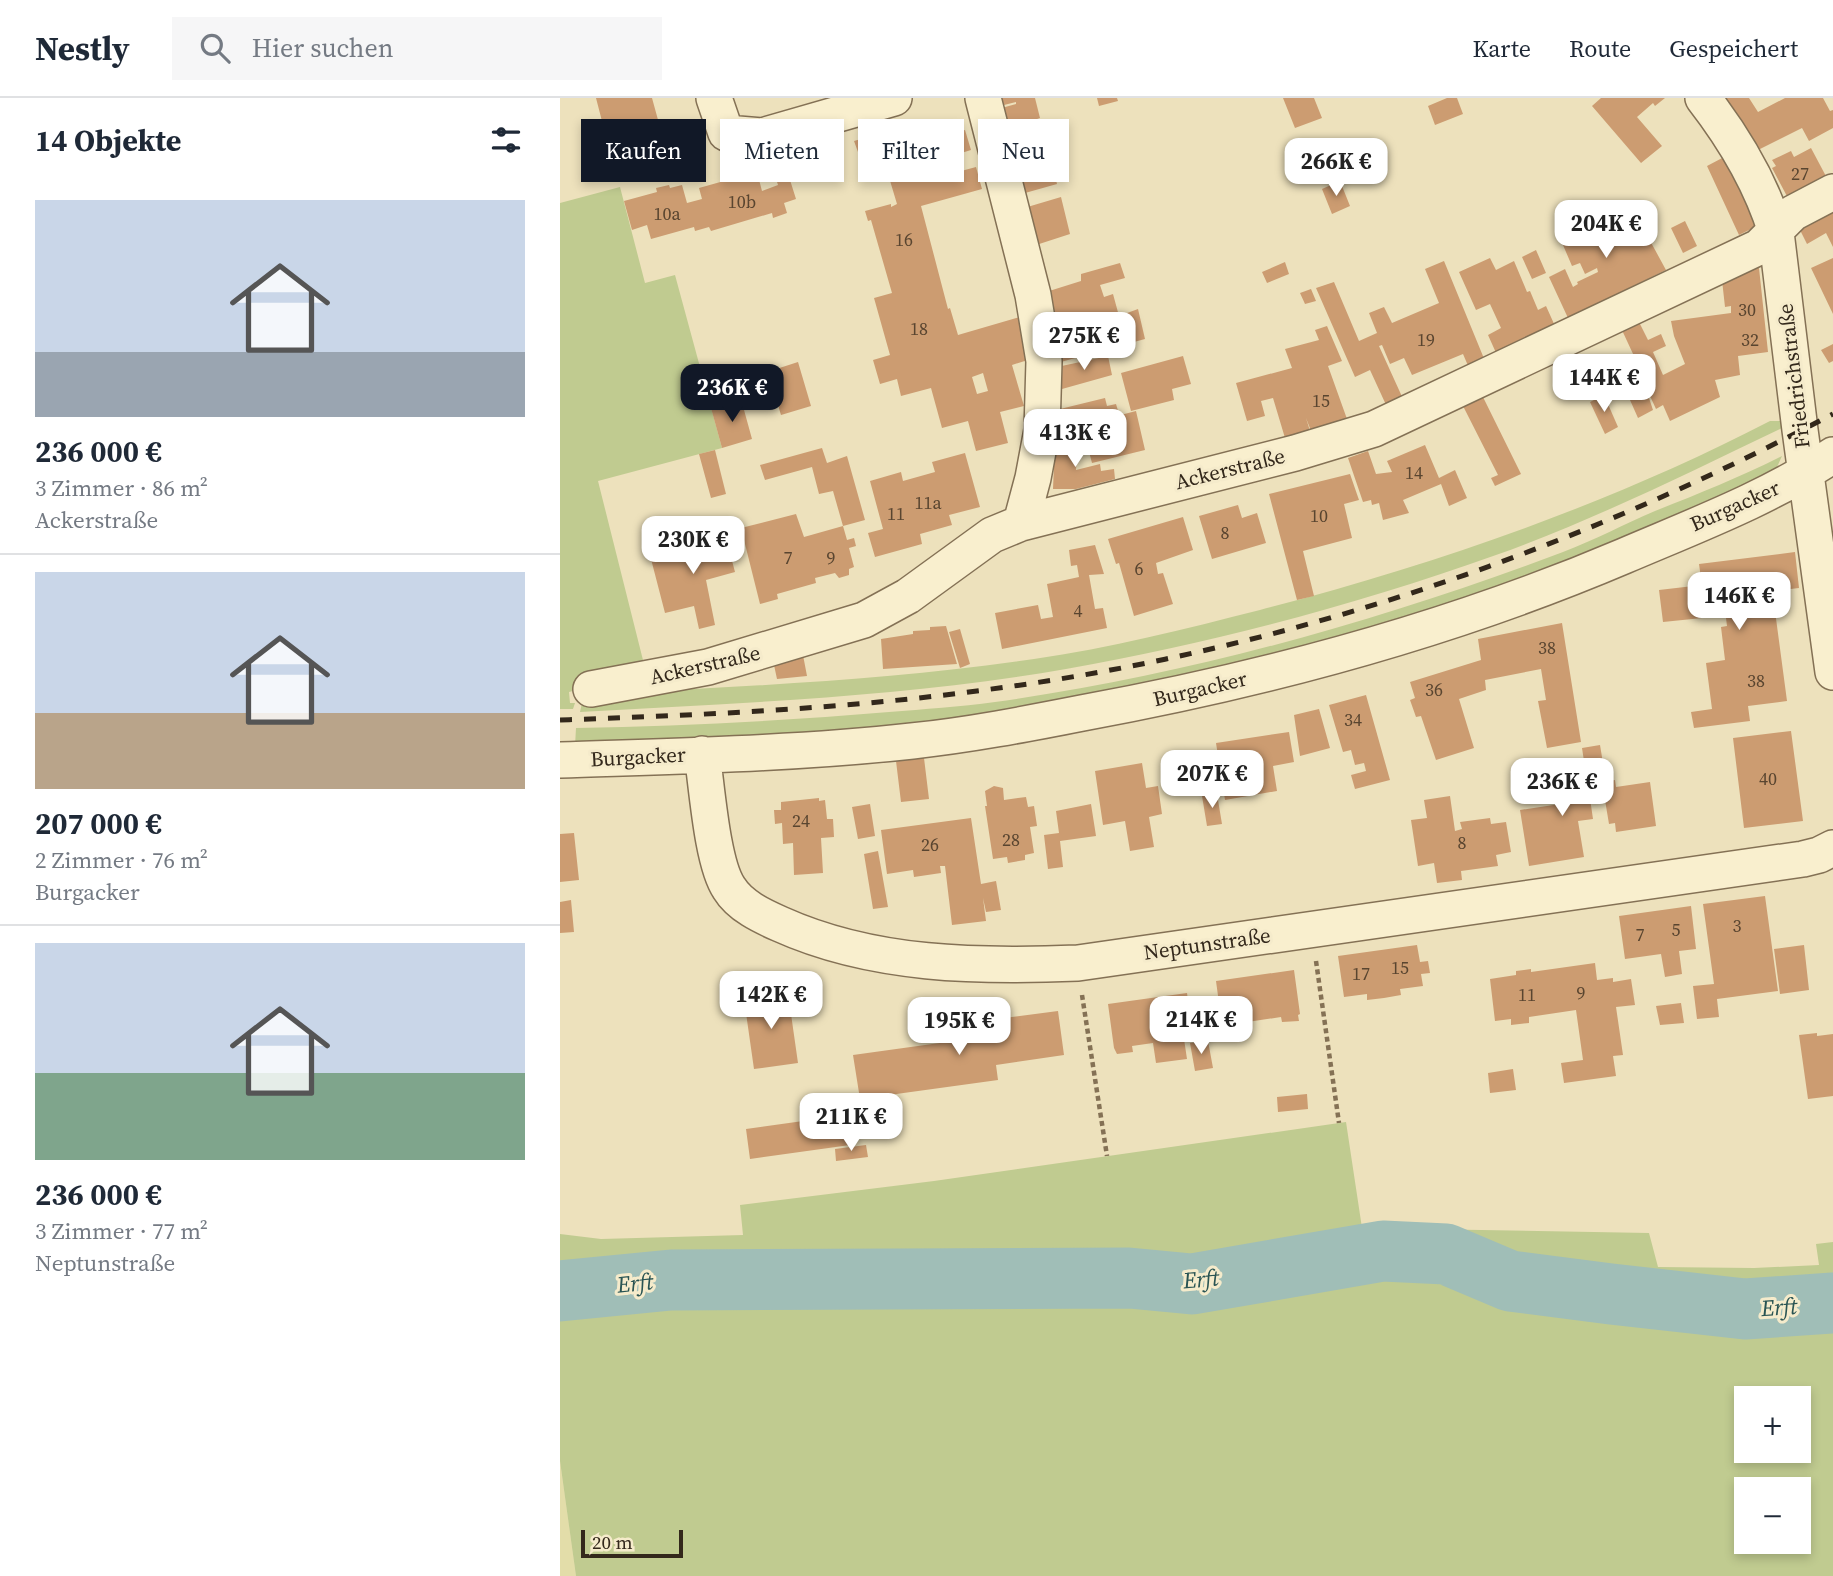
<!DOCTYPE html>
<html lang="de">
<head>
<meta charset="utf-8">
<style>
  :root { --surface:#fff; --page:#f6f6f7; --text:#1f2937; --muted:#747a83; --line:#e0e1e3; --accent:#111827 }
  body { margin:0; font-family:"Source Serif 4",serif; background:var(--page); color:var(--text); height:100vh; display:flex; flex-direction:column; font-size:26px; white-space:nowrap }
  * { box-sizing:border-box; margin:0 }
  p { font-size:23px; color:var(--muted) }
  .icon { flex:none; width:38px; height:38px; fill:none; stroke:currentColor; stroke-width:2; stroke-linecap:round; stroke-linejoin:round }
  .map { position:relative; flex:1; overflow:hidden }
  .sheet { display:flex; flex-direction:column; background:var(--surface); width:560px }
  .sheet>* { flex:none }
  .guide { position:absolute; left:21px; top:21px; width:665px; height:63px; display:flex; gap:14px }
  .controls { position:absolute; left:1174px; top:1288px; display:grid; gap:14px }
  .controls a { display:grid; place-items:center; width:77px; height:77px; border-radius:0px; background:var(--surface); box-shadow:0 4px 10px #0003; font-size:35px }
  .scale { position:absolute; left:21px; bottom:18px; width:102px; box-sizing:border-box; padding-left:7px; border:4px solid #33281b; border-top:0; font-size:19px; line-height:24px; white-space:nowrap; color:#33281b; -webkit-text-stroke:5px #f5ebcb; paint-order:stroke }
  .price { position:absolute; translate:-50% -60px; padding:0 16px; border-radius:14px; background:#fff; color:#222; font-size:23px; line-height:46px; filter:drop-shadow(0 2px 4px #0008) }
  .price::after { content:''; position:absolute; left:50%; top:42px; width:21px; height:16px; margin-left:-10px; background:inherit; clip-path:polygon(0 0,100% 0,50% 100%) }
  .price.current { background:var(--accent); color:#fff }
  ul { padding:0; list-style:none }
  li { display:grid; align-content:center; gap:14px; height:371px; padding:0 35px }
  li+li { border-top:2px solid var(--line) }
  li span { display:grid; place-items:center; height:217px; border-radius:0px; color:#555 }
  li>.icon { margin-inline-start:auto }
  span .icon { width:126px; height:126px; fill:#fffc; stroke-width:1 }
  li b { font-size:30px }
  h2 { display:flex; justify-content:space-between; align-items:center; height:84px; padding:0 35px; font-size:30px }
  .pill { padding:0 24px; border-radius:0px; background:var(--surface); box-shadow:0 4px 10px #0003; font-size:24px; line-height:63px }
  .pill.current { background:var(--accent); color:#fff }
  header { display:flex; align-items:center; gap:42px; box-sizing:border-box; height:98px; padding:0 35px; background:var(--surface); border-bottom:2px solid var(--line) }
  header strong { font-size:33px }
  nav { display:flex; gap:38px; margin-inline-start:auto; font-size:24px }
  .search { width:490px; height:63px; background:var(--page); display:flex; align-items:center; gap:18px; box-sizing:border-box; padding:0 24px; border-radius:0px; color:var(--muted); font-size:26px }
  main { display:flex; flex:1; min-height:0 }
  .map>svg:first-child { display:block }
  .farmland { fill:#e3dda9 }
  .green { fill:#c0cb90; fill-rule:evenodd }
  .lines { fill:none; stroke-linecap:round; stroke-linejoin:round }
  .river { stroke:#a0beb7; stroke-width:61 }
  .building { fill:#cc9c71; fill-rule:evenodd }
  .minor-casing { stroke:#847155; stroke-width:38 }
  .path { stroke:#847155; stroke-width:4.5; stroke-dasharray:5 3.5; stroke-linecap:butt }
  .minor { stroke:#f9efce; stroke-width:35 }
  .rail { stroke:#33281b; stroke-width:5; stroke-dasharray:12 12; stroke-linecap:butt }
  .labels { text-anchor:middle; stroke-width:6; stroke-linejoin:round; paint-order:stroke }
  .number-label { font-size:18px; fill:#594530 }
  .street-label { font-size:21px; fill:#33281b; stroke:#f5ebcb }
  .water-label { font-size:23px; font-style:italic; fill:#295453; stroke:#f5ebcb }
</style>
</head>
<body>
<header>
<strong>Nestly</strong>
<div class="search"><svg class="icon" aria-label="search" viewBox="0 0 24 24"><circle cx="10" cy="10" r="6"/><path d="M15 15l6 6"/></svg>Hier suchen</div>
<nav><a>Karte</a><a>Route</a><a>Gespeichert</a></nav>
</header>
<main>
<section class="sheet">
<h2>14 Objekte<svg class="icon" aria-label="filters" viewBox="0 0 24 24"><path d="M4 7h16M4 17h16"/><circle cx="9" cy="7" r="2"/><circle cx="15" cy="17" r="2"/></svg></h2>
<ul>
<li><span style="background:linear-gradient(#c9d6e8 70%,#9aa5b1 0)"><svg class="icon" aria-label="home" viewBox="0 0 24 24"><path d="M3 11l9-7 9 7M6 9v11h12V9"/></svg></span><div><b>236 000 €</b><p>3 Zimmer · 86 m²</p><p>Ackerstraße</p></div></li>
<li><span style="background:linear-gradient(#c9d6e8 65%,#b9a48a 0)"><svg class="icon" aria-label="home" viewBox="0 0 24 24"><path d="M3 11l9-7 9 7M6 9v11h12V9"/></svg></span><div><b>207 000 €</b><p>2 Zimmer · 76 m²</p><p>Burgacker</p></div></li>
<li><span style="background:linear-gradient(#c9d6e8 60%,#7fa58c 0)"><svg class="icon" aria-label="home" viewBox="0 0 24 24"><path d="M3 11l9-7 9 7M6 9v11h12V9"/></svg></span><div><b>236 000 €</b><p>3 Zimmer · 77 m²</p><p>Neptunstraße</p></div></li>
</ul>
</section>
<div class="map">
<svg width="1273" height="1478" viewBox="0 0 1273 1478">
  <rect width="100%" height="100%" fill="#ede1bc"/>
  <path class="farmland" d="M 0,1363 L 16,1478 L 0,1478 Z"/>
  <path class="green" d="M 60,89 L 85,185 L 115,177 L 162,350 L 38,383 L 86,574 L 9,594 L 10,605 L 15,605 L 13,611 L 0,611 L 0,105 Z
    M 1210,323 L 1221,323 L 1222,330 C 1128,375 1034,422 936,457 C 796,507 652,545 506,571 C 346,599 182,605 20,614 L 22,605 L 167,575 L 133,591 C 247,585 361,578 474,561 C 550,550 625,531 700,512 C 876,466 1048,407 1210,323 Z
    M 1222,358 L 1217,369 L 1206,379 L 949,491 L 658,577 L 323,633 L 15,648 L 16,630 C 120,628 224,623 329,614 C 364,611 400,609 435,604 C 628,577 820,523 1003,454 C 1035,442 1064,426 1095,413 C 1138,396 1180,379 1222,358 Z
    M 786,1024 L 802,1130 L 1089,1135 L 1098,1169 L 1194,1170 L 1259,1167 L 1256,1146 L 1273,1144 L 1273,1478 L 16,1478 L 0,1363 L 0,1136 L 41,1141 L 183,1137 L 180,1107 L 374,1083 ZM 1186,1300 L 1239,1300 L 1239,1353 L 1186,1353 ZM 1186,1391 L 1239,1391 L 1239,1444 L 1186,1444 Z"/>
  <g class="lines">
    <path class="river" d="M 0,1193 L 111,1182 L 569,1180 L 632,1186 L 823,1153 L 886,1156 L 950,1183 L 1051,1196 L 1185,1211 L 1273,1205"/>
  </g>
  <path class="building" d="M 36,0 L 92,0 L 103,40 L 50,54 Z
    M 434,0 L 475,0 L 480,20 L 463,26 L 467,40 L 447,46 L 438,11 L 456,6 L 456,4 L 436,9 Z
    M 537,0 L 557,0 L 558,3 L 539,8 Z
    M 723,0 L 754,0 L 762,20 L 735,30 Z
    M 887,0 L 897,0 L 903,16 L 875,27 L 868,8 Z
    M 1041,0 L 1105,0 L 1095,8 L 1093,5 L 1077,19 L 1102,48 L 1081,65 L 1032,8 Z
    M 1166,0 L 1189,0 L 1198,14 L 1225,0 L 1263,0 L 1270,13 L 1273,12 L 1273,30 L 1249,43 L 1242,30 L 1198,52 L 1186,39 Z
    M 355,25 L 360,44 L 405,32 L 411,52 L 385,60 L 390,76 L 416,69 L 422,91 L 361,108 L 388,211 L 390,210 L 398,237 L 460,219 L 471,261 L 452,267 L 464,308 L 440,314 L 448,345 L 416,353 L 408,323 L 382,330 L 371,290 L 341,298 L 337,281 L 320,286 L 313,262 L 330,257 L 314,200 L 332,195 L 311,122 L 308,123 L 305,113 L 331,106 L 331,109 L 337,106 L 328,76 L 321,78 L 314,49 L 298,54 L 294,43 ZM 423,275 L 428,293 L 417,296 L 412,279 Z
    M 234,44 L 238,58 L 224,63 L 236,101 L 224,105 L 227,115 L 213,120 L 212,115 L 151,133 L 149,129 L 135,133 L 134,129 L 91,141 L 87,127 L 72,132 L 64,103 L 97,94 L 96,90 L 109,87 L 110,90 L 122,87 L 127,105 L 142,101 L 139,90 L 171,81 L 170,77 L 184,73 L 184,77 L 197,74 L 202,93 L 218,87 L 207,52 Z
    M 1251,50 L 1268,82 L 1229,102 L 1212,70 L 1216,68 L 1212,62 L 1231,53 L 1234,59 Z
    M 489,54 L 497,86 L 465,95 L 457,63 Z
    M 1166,58 L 1199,127 L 1179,137 L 1147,68 Z
    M 780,83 L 790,108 L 772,116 L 762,91 Z
    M 501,99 L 510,136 L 473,148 L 464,110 Z
    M 1070,106 L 1106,172 L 1008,220 L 989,179 L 1005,171 L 1013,189 L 1018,186 L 1017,184 L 1038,174 L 1037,170 L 1025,176 L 1020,165 L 1012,168 L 1000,140 Z
    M 1273,106 L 1273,149 L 1266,135 L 1247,146 L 1237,126 Z
    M 1125,123 L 1137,148 L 1123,155 L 1111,130 Z
    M 976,152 L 986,175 L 972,181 L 962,159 Z
    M 930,160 L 936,172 L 954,163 L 967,194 L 970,193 L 978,212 L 986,208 L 995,228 L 937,257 L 928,237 L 941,230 L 930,206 L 916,212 L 899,174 Z
    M 1273,160 L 1273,216 L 1251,170 Z
    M 884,163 L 925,263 L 909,270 L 903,256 L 852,277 L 844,260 L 830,266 L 822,247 L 819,248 L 844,303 L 827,309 L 810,272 L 795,279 L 756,190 L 774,184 L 799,243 L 817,235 L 809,215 L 824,209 L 832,225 L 879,205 L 865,171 Z
    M 725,164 L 729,176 L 707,185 L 702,174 Z
    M 560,165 L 565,180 L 540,187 L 544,199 L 553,196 L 559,218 L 578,211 L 585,241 L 497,265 L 494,247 L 536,236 L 533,225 L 494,235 L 486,194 L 521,183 L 521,176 Z
    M 1199,170 L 1208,254 L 1178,258 L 1180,277 L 1155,282 L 1160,299 L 1110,323 L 1103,307 L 1096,311 L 1084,285 L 1093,312 L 1078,320 L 1058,275 L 1075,267 L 1084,285 L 1086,284 L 1061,230 L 1078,222 L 1088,242 L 1101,236 L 1106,248 L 1093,254 L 1103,277 L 1125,266 L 1114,238 L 1111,223 L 1171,215 L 1171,208 L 1165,209 L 1162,182 L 1181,172 Z
    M 751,191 L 756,203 L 745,206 L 740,195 Z
    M 767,228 L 782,263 L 768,268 L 787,321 L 751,333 L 746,320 L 750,333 L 725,340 L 713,300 L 701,303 L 705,318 L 687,323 L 676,285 L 732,270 L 725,251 L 759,242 L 755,232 Z
    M 1273,246 L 1273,263 L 1269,265 L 1261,252 Z
    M 548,258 L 552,277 L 502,291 L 497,269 Z
    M 623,258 L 631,286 L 612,291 L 614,302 L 571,313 L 561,275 Z
    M 238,264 L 251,308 L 221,317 L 213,291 L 209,292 L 204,275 Z
    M 922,297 L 961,376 L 935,388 L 931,380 L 938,377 L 902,306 Z
    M 1044,297 L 1058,329 L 1045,336 L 1030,304 Z
    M 545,300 L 547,308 L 556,306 L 559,316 L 500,330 L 496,312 Z
    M 181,301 L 192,341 L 162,350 L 151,310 Z
    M 576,313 L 585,352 L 532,365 L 522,327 Z
    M 495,342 L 518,342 L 516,372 L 540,366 L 541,373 L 554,371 L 555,381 L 516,391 L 493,391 Z
    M 865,347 L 879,380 L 895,372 L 907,400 L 889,408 L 881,386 L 843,402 L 849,415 L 823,422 L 819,405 L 812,407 L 811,402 L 803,404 L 788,360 L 808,353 L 816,376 L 832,374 L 827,363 Z
    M 262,350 L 267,365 L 287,358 L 305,422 L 283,428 L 273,393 L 259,396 L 252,369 L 205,382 L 200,367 Z
    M 155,352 L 166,396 L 151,400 L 139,356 Z
    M 405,355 L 420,409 L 389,417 L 392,427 L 360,436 L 362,446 L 315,459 L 308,435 L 323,431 L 310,383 L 341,374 L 343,383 L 375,374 L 372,364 Z
    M 790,376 L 799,402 L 784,406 L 792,440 L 743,453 L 754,498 L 737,502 L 709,396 Z
    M 678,407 L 682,420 L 697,415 L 706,445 L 652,461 L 639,418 Z
    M 236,416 L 244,439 L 283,428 L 287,442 L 294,440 L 296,448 L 289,450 L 294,469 L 289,471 L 289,477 L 279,480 L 275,475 L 255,480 L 256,485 L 217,496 L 218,501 L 200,506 L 181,430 Z
    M 623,419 L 633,452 L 596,465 L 598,476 L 603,475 L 613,506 L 574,518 L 559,465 L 556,466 L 548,441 Z
    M 149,431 L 154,447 L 167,444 L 175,474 L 146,482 L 155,527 L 139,531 L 134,508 L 105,515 L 91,461 L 135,450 L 131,436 Z
    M 535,447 L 544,476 L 529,477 L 535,511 L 543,510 L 547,530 L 442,551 L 435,515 L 478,507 L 481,521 L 493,519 L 487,486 L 519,479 L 517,467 L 511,468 L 509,452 Z
    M 1235,454 L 1239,490 L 1188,496 L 1189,501 L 1213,498 L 1227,603 L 1188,608 L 1190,623 L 1134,630 L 1131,614 L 1152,611 L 1146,565 L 1165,562 L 1161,529 L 1167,528 L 1164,504 L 1150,506 L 1152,519 L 1103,524 L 1099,492 L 1142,487 L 1139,466 Z
    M 1002,525 L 1021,644 L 987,650 L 978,603 L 986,602 L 981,571 L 925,582 L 926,592 L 899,601 L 914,650 L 876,662 L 861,618 L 856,619 L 850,602 L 855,600 L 850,584 L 921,562 L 918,541 Z
    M 386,528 L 397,566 L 323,571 L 321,541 L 353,536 L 353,533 L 370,532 L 370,529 Z
    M 400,531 L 410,566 L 400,570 L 389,534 Z
    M 243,557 L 247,578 L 217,581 L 214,567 Z
    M 806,597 L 830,682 L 795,691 L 791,677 L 806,673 L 804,665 L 795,667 L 791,652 L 783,654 L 769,607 Z
    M 759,611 L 770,650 L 740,658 L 734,617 Z
    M 1231,633 L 1243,723 L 1184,730 L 1173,640 Z
    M 729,634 L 734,664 L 713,668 L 717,693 L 665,702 L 656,645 Z
    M 1040,647 L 1045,677 L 1027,680 L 1033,721 L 1018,723 L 1024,759 L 969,768 L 960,712 L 1013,704 L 1009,679 L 1026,676 L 1022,650 Z
    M 364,660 L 369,701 L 341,704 L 336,663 Z
    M 582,665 L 586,690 L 598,688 L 602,716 L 589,719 L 594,749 L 570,753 L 565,723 L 543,727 L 535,673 Z
    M 1055,682 L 1056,689 L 1090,684 L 1096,728 L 1056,734 L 1055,725 L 1049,726 L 1042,684 Z
    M 434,688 L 443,690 L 444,702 L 466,699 L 468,709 L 474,708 L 477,728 L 470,729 L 474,755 L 465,757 L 465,762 L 448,765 L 447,759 L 433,761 L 425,708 L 427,708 L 425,693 Z
    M 657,696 L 662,726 L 647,728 L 642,698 Z
    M 890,698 L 895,733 L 902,731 L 900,724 L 930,720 L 931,726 L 946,724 L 951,754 L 936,757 L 938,768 L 901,773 L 902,782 L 877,785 L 874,765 L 858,768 L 851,722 L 867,720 L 864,702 Z
    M 259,700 L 259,703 L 265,702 L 267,721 L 273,721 L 274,739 L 261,740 L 263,775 L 234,777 L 233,745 L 223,746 L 222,725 L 215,726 L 214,712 L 221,712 L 221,704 Z
    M 310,706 L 315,738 L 298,741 L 292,709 Z
    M 531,706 L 536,738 L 500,743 L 503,769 L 488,771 L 484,737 L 499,735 L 496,713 Z
    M 411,720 L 421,786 L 436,783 L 441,812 L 426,814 L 423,800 L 426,823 L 392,827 L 385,768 L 380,768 L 381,775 L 354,779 L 353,772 L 327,776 L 321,732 Z
    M 14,735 L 19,782 L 0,784 L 0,736 Z
    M 318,753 L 328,809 L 313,811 L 304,756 Z
    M 1205,798 L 1218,893 L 1157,901 L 1159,919 L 1137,921 L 1133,888 L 1154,886 L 1143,806 Z
    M 11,802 L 14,834 L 0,835 L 0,804 Z
    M 1131,808 L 1136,851 L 1119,853 L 1122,876 L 1105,879 L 1101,856 L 1065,861 L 1059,818 Z
    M 857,847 L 860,864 L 868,863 L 870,875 L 861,876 L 863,888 L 840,891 L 841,897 L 824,900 L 807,902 L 807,896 L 784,899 L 778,858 Z
    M 1244,847 L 1249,892 L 1220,896 L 1214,851 Z
    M 1035,865 L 1037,882 L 1053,880 L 1053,884 L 1071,881 L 1075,907 L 1056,909 L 1063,957 L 1053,958 L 1056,978 L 1004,985 L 1001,965 L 1023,962 L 1016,912 L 969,919 L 969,925 L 951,927 L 951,921 L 935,923 L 930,881 L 956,877 L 956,873 L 971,871 L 971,874 Z
    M 734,872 L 740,916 L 738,917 L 739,923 L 722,924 L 721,919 L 681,925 L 681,931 L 665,933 L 664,927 L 662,927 L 656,883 Z
    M 228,895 L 238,965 L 194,971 L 184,901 Z
    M 627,895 L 633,940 L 624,941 L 627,961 L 596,965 L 593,945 L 572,948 L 573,954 L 557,956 L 554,950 L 548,906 Z
    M 1121,905 L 1124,925 L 1100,927 L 1096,908 Z
    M 498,913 L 504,957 L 436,967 L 438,982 L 300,1001 L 293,957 L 430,938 L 428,922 Z
    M 1257,935 L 1257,938 L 1273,936 L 1273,998 L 1248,1001 L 1239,937 Z
    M 648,943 L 653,970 L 635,973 L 630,945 Z
    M 953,971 L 956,992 L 930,995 L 928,975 Z
    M 747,996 L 748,1011 L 718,1014 L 717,999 Z
    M 286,1017 L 290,1047 L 190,1061 L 186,1031 Z
    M 306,1047 L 308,1059 L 276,1063 L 275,1051 Z"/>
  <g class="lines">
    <defs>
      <path id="minor" d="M 154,0 L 166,35 L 202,38 L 334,0
        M 423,0 L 473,197 L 484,263 L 482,332 L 473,380 L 461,425
        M 1143,0 C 1174,40 1201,85 1216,134 L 1240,332 L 1273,574
        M 31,591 L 148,569 L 304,522 L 348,498 L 432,437 L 461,425 L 735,355 L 814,331 L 1199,149 L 1233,115 L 1273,94
        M 142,656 C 147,689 152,765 169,790 C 180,808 202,818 220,826 C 313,868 419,869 518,865 L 1243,761 L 1259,757 L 1273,750
        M 0,662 C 117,658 235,656 352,643 C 409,637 466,626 522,615 C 708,581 890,532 1064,458 C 1134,428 1209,400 1273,357"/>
    </defs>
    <use href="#minor" class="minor-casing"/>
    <path class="path" d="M 756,863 L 779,1025
      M 522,897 L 547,1058"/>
    <use href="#minor" class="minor"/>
    <path class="rail" d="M 0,622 C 142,617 284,611 424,592 C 721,554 1009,455 1273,316"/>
  </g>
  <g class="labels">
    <g class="number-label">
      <text x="1240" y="82">27</text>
      <text x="182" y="110">10b</text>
      <text x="107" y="122">10a</text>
      <text x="344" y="148">16</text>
      <text x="1187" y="218">30</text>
      <text x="359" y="237">18</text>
      <text x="866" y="248">19</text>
      <text x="1190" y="248">32</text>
      <text x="761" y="309">15</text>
      <text x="854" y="381">14</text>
      <text x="368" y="411">11a</text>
      <text x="336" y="422">11</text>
      <text x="759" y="424">10</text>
      <text x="665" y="441">8</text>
      <text x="228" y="466">7</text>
      <text x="271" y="466">9</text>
      <text x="579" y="477">6</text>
      <text x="518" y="519">4</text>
      <text x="987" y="556">38</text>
      <text x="1196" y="589">38</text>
      <text x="874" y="598">36</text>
      <text x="793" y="628">34</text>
      <text x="1208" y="687">40</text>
      <text x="241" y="729">24</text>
      <text x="451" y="748">28</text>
      <text x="902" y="751">8</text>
      <text x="370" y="753">26</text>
      <text x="1177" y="834">3</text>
      <text x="1116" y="838">5</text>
      <text x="1080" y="843">7</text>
      <text x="840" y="876">15</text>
      <text x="801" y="882">17</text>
      <text x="1021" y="901">9</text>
      <text x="967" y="903">11</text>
    </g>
    <g class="street-label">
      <text transform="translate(1234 278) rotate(-97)" y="7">Friedrichstraße</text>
      <text transform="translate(670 371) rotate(-14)" y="7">Ackerstraße</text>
      <text transform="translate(1175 408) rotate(-24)" y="7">Burgacker</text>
      <text transform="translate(145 567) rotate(-13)" y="7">Ackerstraße</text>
      <text transform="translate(640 591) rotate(-13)" y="7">Burgacker</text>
      <text transform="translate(78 659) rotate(-3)" y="7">Burgacker</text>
      <text transform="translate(647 846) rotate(-8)" y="7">Neptunstraße</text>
    </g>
    <g class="water-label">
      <text transform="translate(641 1181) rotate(-5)" y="8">Erft</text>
      <text transform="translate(75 1185) rotate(-6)" y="8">Erft</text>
      <text transform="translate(1219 1209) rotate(-4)" y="8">Erft</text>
    </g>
  </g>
</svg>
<div class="controls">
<a>+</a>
<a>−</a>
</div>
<div class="scale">20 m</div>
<b class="price" style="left:776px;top:100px">266K €</b>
<b class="price" style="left:1046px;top:162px">204K €</b>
<b class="price" style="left:524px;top:274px">275K €</b>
<b class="price" style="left:1044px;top:316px">144K €</b>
<b class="price current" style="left:172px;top:326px">236K €</b>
<b class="price" style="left:515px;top:371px">413K €</b>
<b class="price" style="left:133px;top:478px">230K €</b>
<b class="price" style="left:1179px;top:534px">146K €</b>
<b class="price" style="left:652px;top:712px">207K €</b>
<b class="price" style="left:1002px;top:720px">236K €</b>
<b class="price" style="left:211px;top:933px">142K €</b>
<b class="price" style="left:641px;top:958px">214K €</b>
<b class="price" style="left:399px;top:959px">195K €</b>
<b class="price" style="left:291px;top:1055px">211K €</b>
<div class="guide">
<a class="pill current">Kaufen</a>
<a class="pill">Mieten</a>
<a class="pill">Filter</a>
<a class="pill">Neu</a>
</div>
</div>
</main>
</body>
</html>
